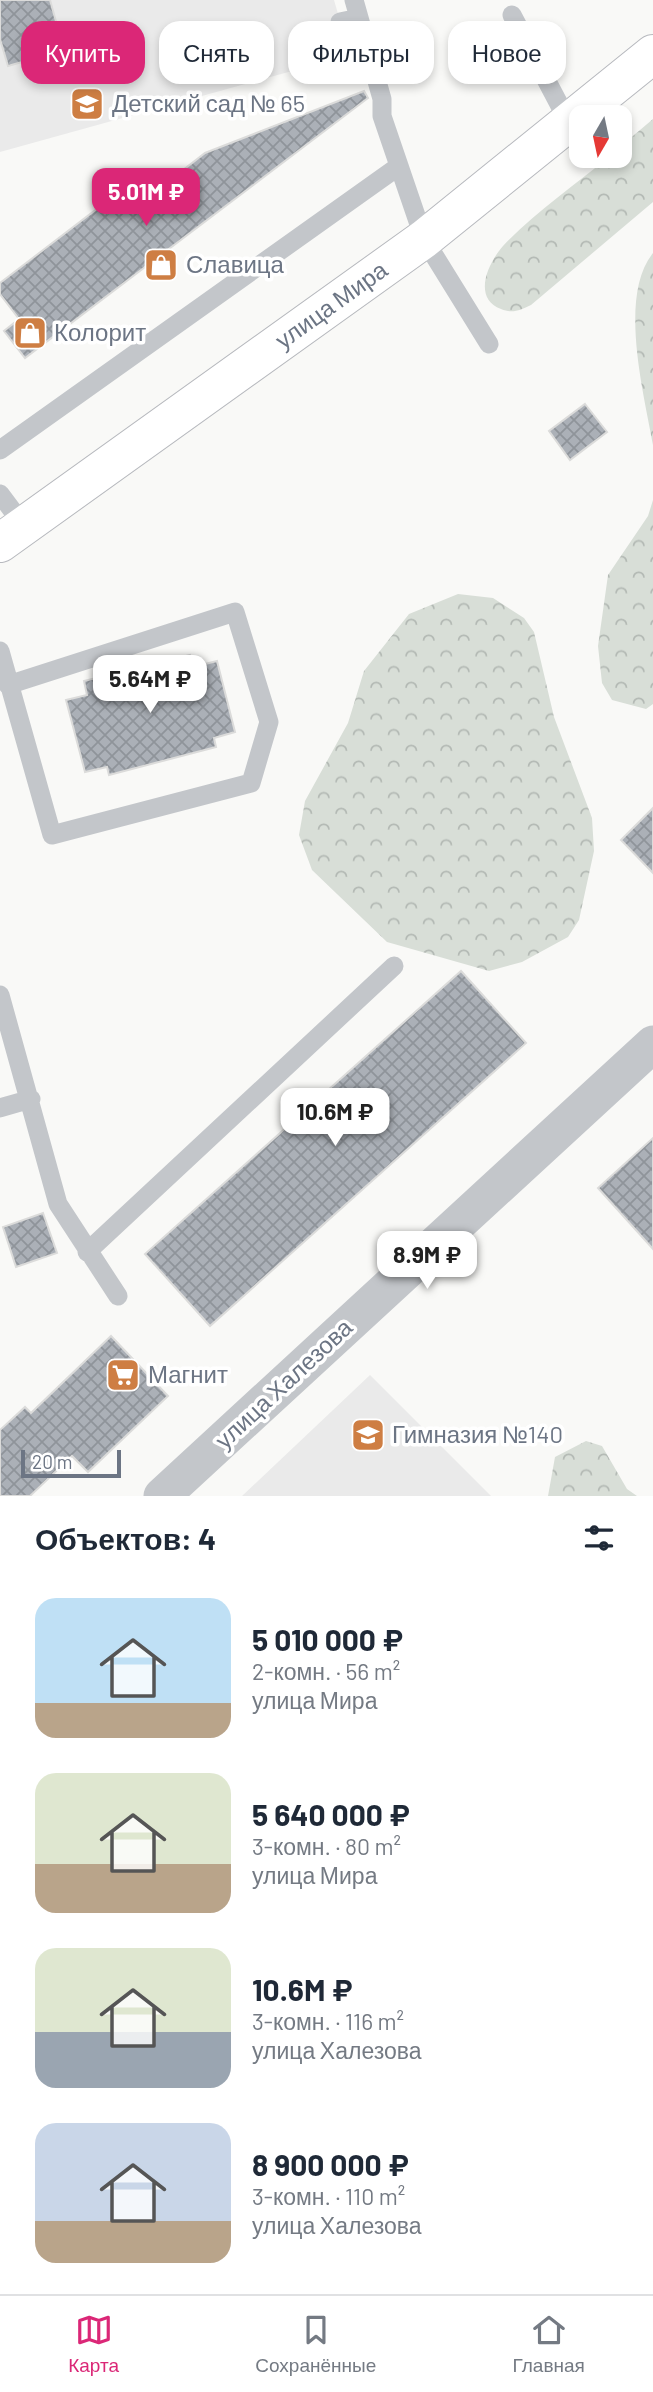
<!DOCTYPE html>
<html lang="ru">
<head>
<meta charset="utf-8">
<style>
  :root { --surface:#fff; --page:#f6f6f7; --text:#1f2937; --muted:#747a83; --line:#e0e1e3; --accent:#db2777 }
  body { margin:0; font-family:Barlow,sans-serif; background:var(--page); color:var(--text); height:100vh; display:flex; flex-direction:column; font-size:26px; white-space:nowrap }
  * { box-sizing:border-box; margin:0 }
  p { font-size:23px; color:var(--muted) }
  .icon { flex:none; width:38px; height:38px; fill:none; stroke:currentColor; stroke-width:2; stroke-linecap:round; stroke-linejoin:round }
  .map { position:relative; height:1496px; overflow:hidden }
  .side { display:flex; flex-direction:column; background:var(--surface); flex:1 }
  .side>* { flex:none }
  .guide { position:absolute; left:21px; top:21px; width:612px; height:63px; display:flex; gap:14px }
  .needle { width:46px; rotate:189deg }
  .fabs { position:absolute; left:569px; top:105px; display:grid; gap:14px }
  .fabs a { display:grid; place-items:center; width:63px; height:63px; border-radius:14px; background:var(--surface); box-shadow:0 4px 10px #0003; font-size:35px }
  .scale { position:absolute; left:21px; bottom:18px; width:100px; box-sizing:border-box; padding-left:7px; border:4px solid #6c7584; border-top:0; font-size:19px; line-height:24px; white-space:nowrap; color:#6c7584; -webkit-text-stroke:5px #fff; paint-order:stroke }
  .price { position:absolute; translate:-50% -60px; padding:0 16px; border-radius:14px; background:#fff; color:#222; font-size:23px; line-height:46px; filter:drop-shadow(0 2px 4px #0008) }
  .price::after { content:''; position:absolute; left:50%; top:42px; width:21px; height:16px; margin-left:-10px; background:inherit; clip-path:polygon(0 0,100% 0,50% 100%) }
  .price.selected { background:var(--accent); color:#fff }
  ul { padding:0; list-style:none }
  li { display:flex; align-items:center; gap:21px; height:175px; padding:0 35px }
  li span { display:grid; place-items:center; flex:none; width:196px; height:140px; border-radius:21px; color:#555 }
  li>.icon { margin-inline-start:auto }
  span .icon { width:84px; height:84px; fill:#fffc; stroke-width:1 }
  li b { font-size:30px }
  h2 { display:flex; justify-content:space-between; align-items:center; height:84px; padding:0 35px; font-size:30px }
  .tag { padding:0 24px; border-radius:21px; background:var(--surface); box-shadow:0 4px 10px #0003; font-size:24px; line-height:63px }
  .tag.selected { background:var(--accent); color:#fff }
  .tab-bar { display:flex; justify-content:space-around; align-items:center; height:98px; border-top:2px solid var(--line); background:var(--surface); font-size:19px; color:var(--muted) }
  .tab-bar a { display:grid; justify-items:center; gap:4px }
  .tab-bar .selected { color:var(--accent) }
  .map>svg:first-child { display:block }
  .built { fill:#eaeaea }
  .forest { fill:url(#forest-crowns) }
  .building { fill:url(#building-cross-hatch); stroke:#dbdbda; stroke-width:2 }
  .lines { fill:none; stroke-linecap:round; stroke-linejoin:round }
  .primary-casing { stroke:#b7b9be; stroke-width:40 }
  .lane { stroke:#c3c6ca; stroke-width:19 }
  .street { stroke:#c3c6ca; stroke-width:37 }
  .primary { stroke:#fff; stroke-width:38 }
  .labels { text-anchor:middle; stroke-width:7; stroke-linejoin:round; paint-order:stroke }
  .poi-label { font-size:24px; fill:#6c7584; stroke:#fff; text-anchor:start }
  .street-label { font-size:24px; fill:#6c7584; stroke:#fff }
</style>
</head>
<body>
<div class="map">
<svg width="653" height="1496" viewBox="0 0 653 1496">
  <defs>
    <pattern id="forest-crowns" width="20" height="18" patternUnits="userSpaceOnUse" patternTransform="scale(1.75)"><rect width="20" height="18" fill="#d8ded7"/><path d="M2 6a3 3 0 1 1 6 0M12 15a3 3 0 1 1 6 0" fill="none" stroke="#b3b9b4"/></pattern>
    <pattern id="building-cross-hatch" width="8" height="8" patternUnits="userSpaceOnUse" patternTransform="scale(1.75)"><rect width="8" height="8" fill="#abb0b7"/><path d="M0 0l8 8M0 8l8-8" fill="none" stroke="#8f949a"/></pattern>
  </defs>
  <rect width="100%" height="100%" fill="#f9f9f7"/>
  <path class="built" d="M 0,0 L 334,0 L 350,55 L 0,152 Z
    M 370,1375 L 491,1496 L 242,1496 Z"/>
  <path class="forest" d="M 653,119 L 653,202 L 531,305 C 520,310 513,314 501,309 C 472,298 488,263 503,246 C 534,213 575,185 610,156 L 620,156 L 620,147 Z
    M 653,253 L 653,445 C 644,394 618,296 653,253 Z
    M 653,500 L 653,704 L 646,709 L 612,700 L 602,683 L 598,646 L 608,575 L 648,516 Z
    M 458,594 L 493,598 L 524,618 L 534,632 L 554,717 L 592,818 L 594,851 L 579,920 L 568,937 L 522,962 L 489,971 L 387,942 L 312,870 L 299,835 L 305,801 L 348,723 L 364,671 L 409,614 Z
    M 586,1441 L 602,1446 L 627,1489 L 637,1496 L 548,1496 L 555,1457 Z"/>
  <path class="building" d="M 0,0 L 50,0 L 64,50 L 8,66 L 0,39 Z
    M 364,91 L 368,98 L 25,358 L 4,331 L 19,319 L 0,294 L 0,283 L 102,205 L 108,213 L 144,186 L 151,195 L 205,153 Z
    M 585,404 L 607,432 L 570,460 L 549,431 Z
    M 190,655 L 193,667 L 217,661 L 235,732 L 214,738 L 216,747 L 109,775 L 107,767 L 85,772 L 66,700 L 87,695 L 84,681 Z
    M 653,808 L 653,873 L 621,840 Z
    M 461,971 L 526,1043 L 210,1326 L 145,1254 Z
    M 653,1138 L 653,1249 L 598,1188 Z
    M 43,1213 L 57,1253 L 16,1267 L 3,1227 Z
    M 111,1336 L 168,1396 L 88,1472 L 72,1456 L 30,1496 L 0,1496 L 0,1430 L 25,1407 L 31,1413 Z"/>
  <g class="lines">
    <defs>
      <g id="primary">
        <path id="s1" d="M 0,543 L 424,239 L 653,54"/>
      </g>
    </defs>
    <use href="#primary" class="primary-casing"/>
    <path class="lane" d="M 354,0 L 382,99 L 382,116 L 424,239 L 489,344
      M 512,15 L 569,123
      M 340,22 L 359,18
      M 0,450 L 399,166
      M 0,494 L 24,526
      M 0,651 L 52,835 L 251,783 L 269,722 L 235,612 L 8,685
      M 0,995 L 58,1204 L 118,1296
      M 0,1108 L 31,1099
      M 87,1252 L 394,966"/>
    <path class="street" d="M 162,1496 L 653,1044"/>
    <use href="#primary" class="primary"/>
  </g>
  <defs>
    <symbol id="school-square" viewBox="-11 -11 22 22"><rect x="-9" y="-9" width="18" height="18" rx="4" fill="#ce7e43" stroke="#fff"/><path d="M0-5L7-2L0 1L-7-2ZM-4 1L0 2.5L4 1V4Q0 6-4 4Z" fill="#fff"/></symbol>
    <symbol id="shop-square" viewBox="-11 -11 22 22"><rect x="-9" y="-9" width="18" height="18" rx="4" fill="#ce7e43" stroke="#fff"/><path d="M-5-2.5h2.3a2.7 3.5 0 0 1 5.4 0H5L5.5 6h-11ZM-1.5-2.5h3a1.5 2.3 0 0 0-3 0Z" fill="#fff"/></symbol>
    <symbol id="supermarket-square" viewBox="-11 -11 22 22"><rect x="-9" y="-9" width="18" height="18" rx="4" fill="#ce7e43" stroke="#fff"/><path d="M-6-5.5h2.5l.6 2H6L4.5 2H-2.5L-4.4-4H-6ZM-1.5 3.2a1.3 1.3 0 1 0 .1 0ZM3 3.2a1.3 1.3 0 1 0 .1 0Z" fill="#fff"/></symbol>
  </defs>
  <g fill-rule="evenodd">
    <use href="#school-square" x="68" y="85" width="38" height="38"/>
    <use href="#shop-square" x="142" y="246" width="38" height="38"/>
    <use href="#shop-square" x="11" y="314" width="38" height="38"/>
    <use href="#supermarket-square" x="104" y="1356" width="38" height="38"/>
    <use href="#school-square" x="349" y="1416" width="38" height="38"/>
  </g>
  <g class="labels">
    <g class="poi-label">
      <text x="112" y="112">Детский сад № 65</text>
      <text x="186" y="273">Славица</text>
      <text x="54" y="341">Колорит</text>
      <text x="148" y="1383">Магнит</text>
      <text x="392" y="1443">Гимназия №140</text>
    </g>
    <g class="street-label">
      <text dy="8" stroke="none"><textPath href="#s1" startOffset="408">улица Мира</textPath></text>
      <text transform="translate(284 1384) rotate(-43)" y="8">улица Халезова</text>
    </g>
  </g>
</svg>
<div class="fabs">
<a><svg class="needle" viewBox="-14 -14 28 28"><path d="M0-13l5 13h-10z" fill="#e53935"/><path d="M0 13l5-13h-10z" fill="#747a83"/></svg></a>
</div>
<div class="scale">20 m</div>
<b class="price selected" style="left:146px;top:228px">5.01M ₽</b>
<b class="price" style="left:150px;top:715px">5.64M ₽</b>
<b class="price" style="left:335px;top:1148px">10.6M ₽</b>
<b class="price" style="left:427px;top:1291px">8.9M ₽</b>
<div class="guide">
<a class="tag selected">Купить</a>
<a class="tag">Снять</a>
<a class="tag">Фильтры</a>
<a class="tag">Новое</a>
</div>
</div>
<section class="side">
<h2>Объектов: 4<svg class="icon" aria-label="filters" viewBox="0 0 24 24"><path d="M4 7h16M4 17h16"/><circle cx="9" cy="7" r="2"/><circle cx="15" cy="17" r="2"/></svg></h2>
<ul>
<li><span style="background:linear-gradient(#bfe0f5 75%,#b9a48a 0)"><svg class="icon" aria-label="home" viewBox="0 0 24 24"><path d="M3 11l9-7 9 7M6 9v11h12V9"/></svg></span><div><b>5 010 000 ₽</b><p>2-комн. · 56 m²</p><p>улица Мира</p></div></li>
<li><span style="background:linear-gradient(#dfe7d0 65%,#b9a48a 0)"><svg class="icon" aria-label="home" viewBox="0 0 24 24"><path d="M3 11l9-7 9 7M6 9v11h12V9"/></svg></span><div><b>5 640 000 ₽</b><p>3-комн. · 80 m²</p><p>улица Мира</p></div></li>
<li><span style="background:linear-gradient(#dfe7d0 60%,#9aa5b1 0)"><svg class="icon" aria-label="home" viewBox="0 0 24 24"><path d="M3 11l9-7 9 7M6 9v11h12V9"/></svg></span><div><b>10.6M ₽</b><p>3-комн. · 116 m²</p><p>улица Халезова</p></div></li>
<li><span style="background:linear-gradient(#c9d6e8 70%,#b9a48a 0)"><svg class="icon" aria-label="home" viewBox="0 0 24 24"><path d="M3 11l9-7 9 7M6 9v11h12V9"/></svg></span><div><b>8 900 000 ₽</b><p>3-комн. · 110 m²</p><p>улица Халезова</p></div></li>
</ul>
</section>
<nav class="tab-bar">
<a class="selected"><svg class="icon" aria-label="map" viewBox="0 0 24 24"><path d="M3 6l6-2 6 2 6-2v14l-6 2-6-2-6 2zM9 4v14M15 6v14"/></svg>Карта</a>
<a><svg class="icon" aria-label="saved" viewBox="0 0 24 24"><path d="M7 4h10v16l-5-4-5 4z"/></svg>Сохранённые</a>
<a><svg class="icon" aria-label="home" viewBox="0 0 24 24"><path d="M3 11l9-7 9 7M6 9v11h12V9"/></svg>Главная</a>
</nav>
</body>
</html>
